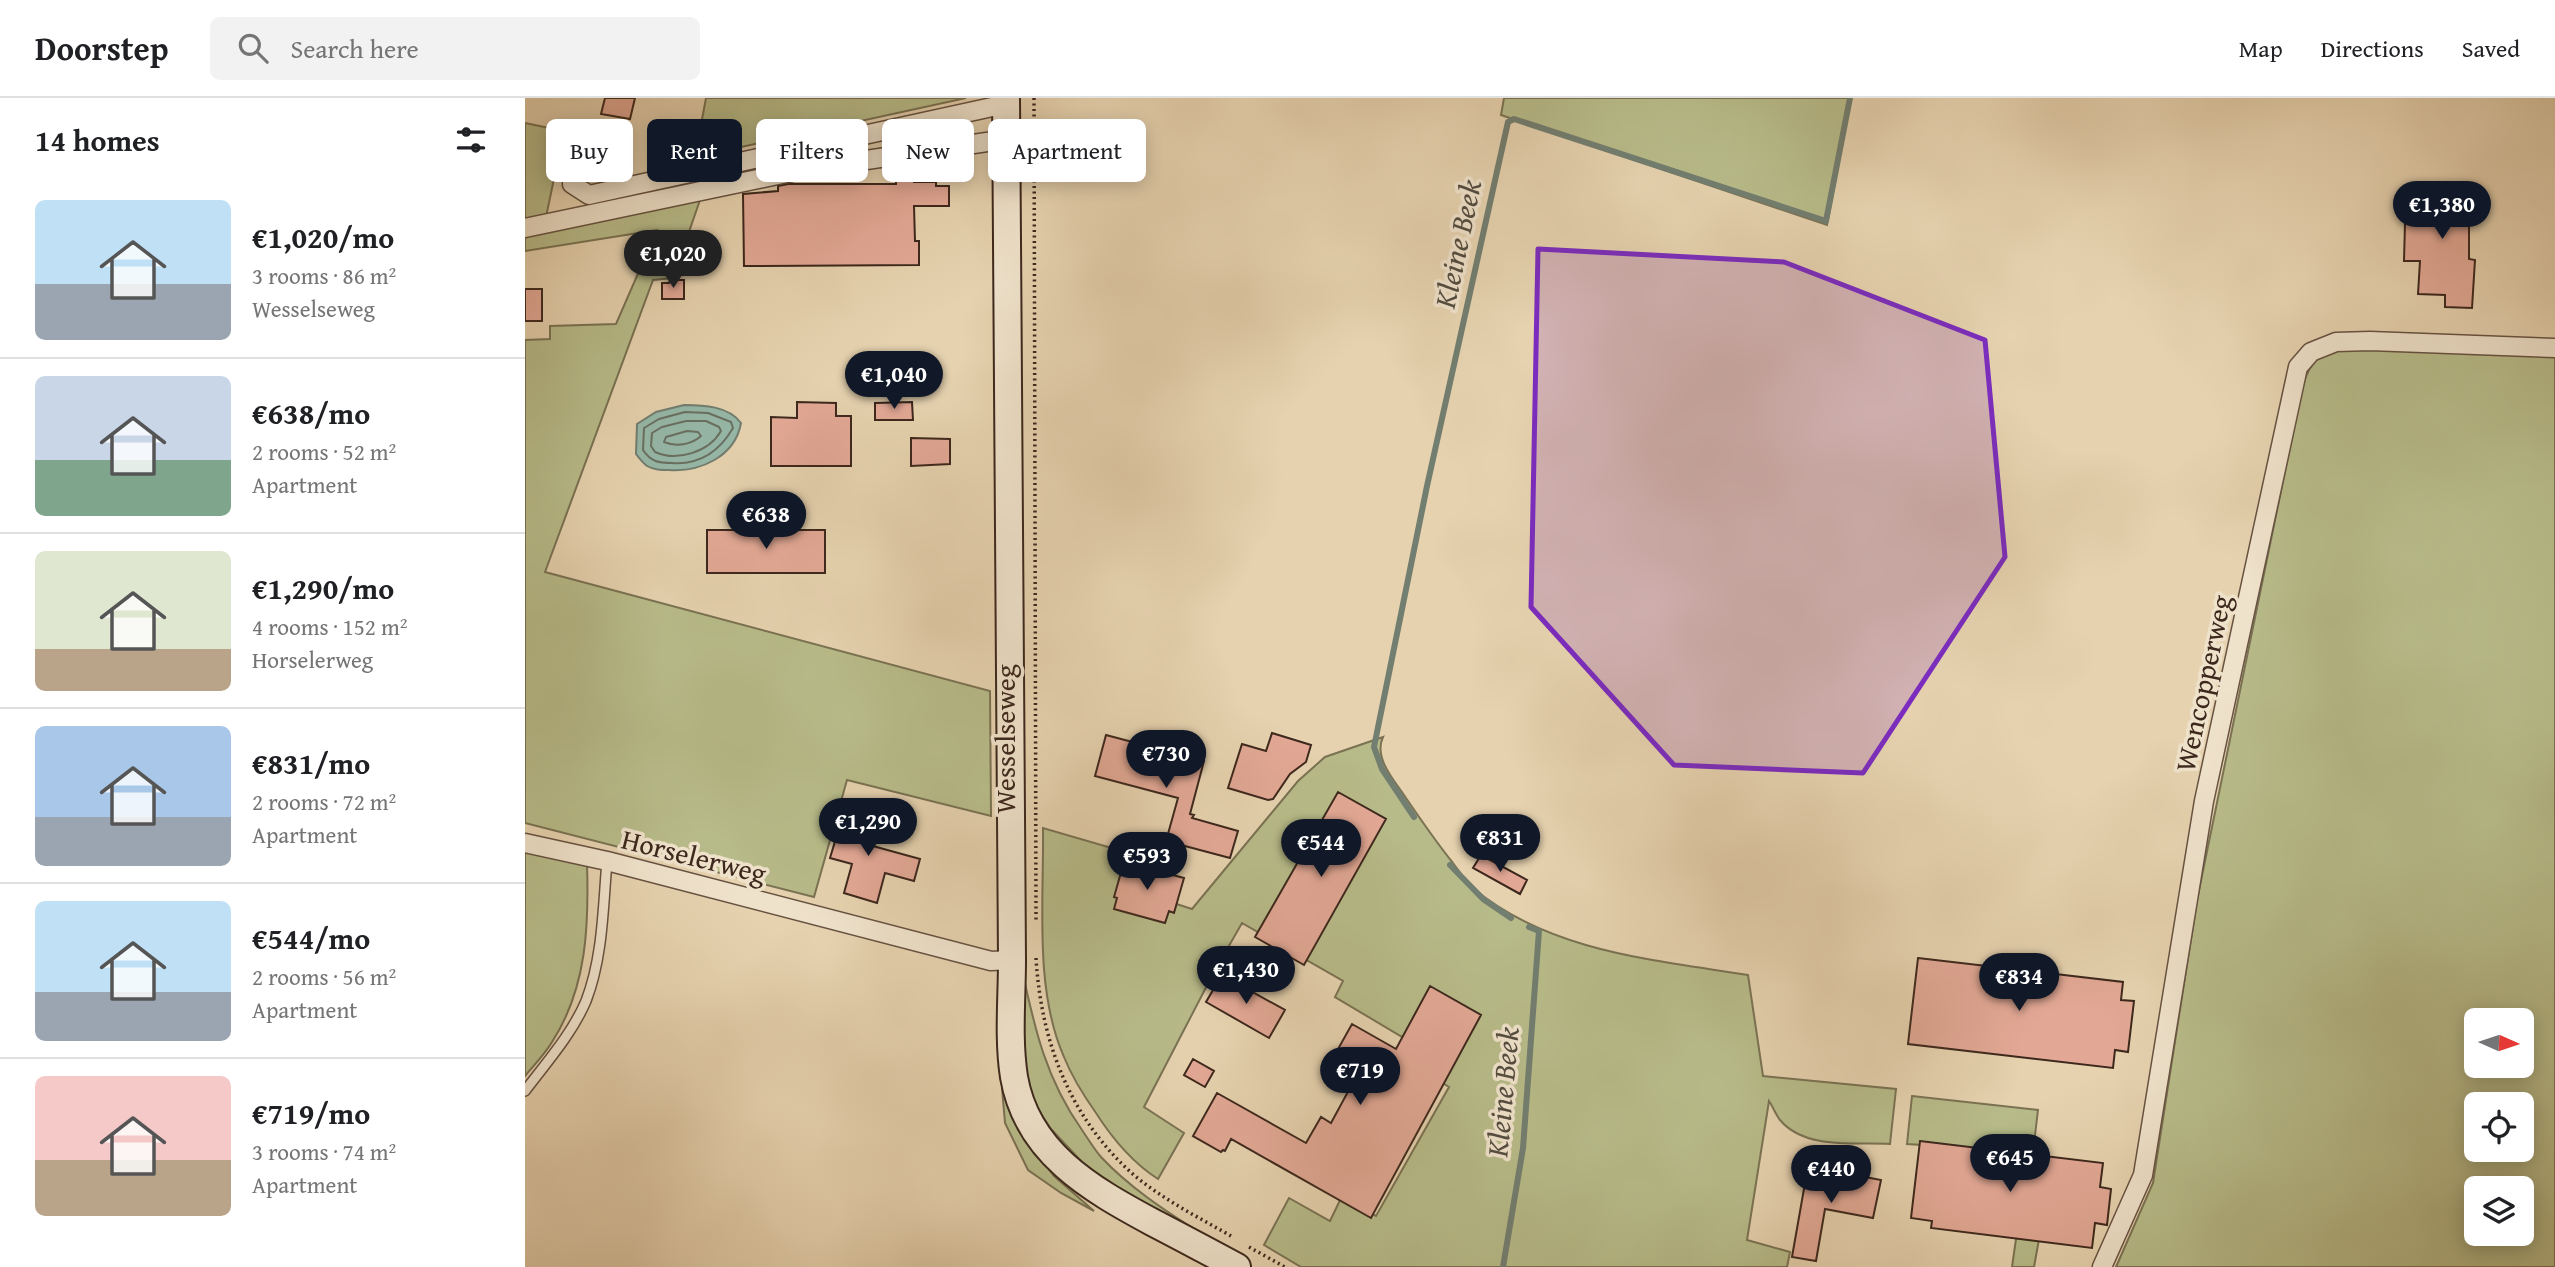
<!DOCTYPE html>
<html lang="en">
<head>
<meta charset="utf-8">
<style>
  :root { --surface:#fff; --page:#f2f2f2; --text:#202124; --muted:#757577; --line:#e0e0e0; --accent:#111827 }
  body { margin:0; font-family:"Gentium Book Plus",serif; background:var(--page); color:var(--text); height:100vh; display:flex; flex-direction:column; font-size:26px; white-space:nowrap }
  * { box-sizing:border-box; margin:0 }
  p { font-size:23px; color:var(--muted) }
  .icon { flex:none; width:38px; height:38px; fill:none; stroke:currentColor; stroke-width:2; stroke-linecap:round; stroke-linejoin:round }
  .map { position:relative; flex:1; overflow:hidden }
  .sheet { display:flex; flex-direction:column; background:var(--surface); width:525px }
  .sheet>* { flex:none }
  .top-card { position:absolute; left:21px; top:21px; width:665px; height:63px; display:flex; gap:14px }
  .needle { width:46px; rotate:93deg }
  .fabs { position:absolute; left:1939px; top:910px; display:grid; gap:14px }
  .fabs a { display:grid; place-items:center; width:70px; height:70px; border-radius:10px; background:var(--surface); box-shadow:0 4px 18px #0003; font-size:35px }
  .price { position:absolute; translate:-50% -60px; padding:0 16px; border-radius:24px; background:var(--accent); color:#fff; font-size:23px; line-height:46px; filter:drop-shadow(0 2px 4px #0008) }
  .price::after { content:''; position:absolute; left:50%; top:42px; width:21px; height:16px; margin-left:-10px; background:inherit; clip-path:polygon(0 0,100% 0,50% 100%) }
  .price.current { background:#222; color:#fff }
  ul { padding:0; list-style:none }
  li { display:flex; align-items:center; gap:21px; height:175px; padding:0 35px }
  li+li { border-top:2px solid var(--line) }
  li span { display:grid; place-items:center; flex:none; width:196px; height:140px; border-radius:10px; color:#555 }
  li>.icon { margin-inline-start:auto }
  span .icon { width:84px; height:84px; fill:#fffc; stroke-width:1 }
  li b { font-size:30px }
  h2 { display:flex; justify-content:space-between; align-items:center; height:84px; padding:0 35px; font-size:30px }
  .chip { padding:0 24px; border-radius:10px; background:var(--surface); box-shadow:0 4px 18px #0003; font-size:24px; line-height:63px }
  .chip.current { background:var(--accent); color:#fff }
  header { display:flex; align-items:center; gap:42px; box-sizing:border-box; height:98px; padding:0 35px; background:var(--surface); border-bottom:2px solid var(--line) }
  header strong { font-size:33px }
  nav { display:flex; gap:38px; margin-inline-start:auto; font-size:24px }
  .search { width:490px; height:63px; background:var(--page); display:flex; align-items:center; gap:18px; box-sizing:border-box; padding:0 24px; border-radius:10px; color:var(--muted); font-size:26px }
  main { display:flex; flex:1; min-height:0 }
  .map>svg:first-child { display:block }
  .green { fill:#b7bb89; stroke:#7a7253; stroke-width:2; fill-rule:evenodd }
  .water { fill:#96b8a8; stroke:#727e70; stroke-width:2 }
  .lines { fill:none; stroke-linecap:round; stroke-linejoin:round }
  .shore { stroke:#6a7062; stroke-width:2 }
  .stream { stroke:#727e70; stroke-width:6 }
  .building { fill:#e2a895; stroke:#3d281d; stroke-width:2 }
  .lane-casing { stroke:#675242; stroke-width:12 }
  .street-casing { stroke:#675242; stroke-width:21 }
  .secondary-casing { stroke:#3d281d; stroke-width:30 }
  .path { stroke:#3d281d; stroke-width:3.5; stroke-dasharray:2 3.5; stroke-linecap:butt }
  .lane { stroke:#efe2cb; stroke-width:9 }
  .street { stroke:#efe2cb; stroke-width:18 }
  .secondary { stroke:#efe2cb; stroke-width:26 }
  .marked { fill:#7b2cbf; fill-opacity:0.2; stroke:#7b2cbf; stroke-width:5; stroke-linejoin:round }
  .labels { text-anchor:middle; stroke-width:7; stroke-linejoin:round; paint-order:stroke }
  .street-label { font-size:28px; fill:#3d281d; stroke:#efe2cb }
  .water-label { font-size:30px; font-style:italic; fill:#534c40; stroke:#efe2cb }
</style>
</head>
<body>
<header>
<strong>Doorstep</strong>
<div class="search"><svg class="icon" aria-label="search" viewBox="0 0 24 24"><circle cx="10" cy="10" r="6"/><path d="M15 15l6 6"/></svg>Search here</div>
<nav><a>Map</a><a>Directions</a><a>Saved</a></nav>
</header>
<main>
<section class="sheet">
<h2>14 homes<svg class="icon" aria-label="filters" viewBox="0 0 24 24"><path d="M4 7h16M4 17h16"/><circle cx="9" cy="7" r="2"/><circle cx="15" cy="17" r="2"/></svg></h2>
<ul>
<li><span style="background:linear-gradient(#bfe0f5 60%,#9aa5b1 0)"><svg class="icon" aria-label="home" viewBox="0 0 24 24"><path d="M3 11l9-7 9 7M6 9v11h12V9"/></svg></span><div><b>€1,020/mo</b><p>3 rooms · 86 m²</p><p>Wesselseweg</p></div></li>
<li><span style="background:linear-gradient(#c9d6e8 60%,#7fa58c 0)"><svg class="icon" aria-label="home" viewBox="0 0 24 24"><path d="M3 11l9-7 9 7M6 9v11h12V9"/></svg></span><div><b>€638/mo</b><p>2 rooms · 52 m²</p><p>Apartment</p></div></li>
<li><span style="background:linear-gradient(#dfe7d0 70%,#b9a48a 0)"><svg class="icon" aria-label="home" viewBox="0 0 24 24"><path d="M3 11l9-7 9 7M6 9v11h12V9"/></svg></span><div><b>€1,290/mo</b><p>4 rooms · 152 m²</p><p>Horselerweg</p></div></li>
<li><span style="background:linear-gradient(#a9c7e8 65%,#9aa5b1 0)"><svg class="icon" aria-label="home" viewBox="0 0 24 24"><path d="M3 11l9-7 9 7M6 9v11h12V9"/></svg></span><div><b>€831/mo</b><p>2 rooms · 72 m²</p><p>Apartment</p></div></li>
<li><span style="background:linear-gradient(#bfe0f5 65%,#9aa5b1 0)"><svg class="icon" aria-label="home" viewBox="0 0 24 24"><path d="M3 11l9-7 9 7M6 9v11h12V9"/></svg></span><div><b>€544/mo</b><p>2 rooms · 56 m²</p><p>Apartment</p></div></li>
<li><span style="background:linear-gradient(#f6c9c9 60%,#b9a48a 0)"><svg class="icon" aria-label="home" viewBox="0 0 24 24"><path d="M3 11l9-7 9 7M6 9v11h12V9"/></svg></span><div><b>€719/mo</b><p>3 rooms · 74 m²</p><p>Apartment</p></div></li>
</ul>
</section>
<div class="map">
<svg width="2030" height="1169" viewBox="0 0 2030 1169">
  <rect width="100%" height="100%" fill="#e6d2af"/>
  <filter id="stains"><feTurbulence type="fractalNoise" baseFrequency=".00286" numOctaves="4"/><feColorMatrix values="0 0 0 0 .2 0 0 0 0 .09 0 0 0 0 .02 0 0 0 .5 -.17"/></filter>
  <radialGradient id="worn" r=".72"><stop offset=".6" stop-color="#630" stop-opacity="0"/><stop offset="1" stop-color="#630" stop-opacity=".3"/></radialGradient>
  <path class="green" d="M 181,0 L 441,0 L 175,58 L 172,48 Z
    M 979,0 L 1326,0 L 1302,127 L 976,17 Z
    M 0,25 L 39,33 L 21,119 L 0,123 Z
    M 175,102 L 148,180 L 128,182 L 20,474 L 465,593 L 466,718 L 322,682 L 289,799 L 0,725 L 0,242 L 25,241 L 25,228 L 91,226 L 132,132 L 0,153 L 0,137 Z
    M 1816,249 L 2030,256 L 2030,1169 L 1591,1169 L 1628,1085 L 1672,802 L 1778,286 C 1787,262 1792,258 1816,249 ZM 1951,922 L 1997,922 L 1997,968 L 1951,968 ZM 1951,1006 L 1997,1006 L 1997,1052 L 1951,1052 ZM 1951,1090 L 1997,1090 L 1997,1136 L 1951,1136 Z
    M 858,639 C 848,660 870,683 881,700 C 896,722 911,744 928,765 C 934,773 940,783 948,790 C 1024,854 1130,862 1223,877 L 1238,978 L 1371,991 L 1365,1046 C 1331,1044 1280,1052 1255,1022 C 1251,1017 1248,1009 1244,1003 L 1222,1142 L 1265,1154 L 1262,1169 L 776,1169 L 739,1147 L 764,1100 L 805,1123 L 816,1100 L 851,1118 L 924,989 L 890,968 L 897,951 L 810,899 L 818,883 L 717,825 L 689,874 L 619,1009 L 659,1035 L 633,1081 C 608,1065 587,1040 571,1015 C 559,998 547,979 539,959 C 509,891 519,803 518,730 L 614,758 L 605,791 L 667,811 L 773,683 L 800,659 Z
    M 0,751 L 62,765 C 64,827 62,890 27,944 C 20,956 9,967 0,978 Z
    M 497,872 C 510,932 521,981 557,1032 C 563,1041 569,1051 576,1059 C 604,1089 639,1112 674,1134 L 621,1108 L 586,1087 L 557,1064 L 526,1031 L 504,998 L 497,940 Z
    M 477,990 L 508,1050 L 529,1078 L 569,1113 L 536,1095 L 503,1072 L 480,1025 Z
    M 1387,998 L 1513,1012 L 1508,1054 L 1382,1046 Z
    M 1492,1134 L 1515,1136 L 1509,1169 L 1487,1169 Z"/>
  <path class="water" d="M 159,307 C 178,307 204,308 216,325 C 210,359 175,374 144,372 C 136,372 129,372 122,368 C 118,365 114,360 111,356 L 112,326 L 131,314 Z"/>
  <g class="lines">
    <path class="shore" d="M 160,314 L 183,315 L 206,324 L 208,330 C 194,354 175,367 147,365 C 134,365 126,364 118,352 L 119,330 L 134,321 Z
      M 161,323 L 181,323 L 194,329 L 196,333 C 184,354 152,364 130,354 L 126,348 L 127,335 L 137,329 Z
      M 162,333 L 173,334 L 176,338 C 166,347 151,349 139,344 L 141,339 Z"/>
    <path class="stream" d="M 889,719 L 857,671 L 849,649 L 902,388 L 983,24 L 989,21 L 1301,123 L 1325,0
      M 925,767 L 958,801 L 986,820
      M 978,1169 L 998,1050 L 1014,833 L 1004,829"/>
  </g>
  <path class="building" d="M 80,0 L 110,0 L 105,21 L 76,16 Z
    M 389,74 L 389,84 L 411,84 L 411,88 L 424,88 L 424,108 L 389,108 L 390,143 L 394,143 L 394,167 L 219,168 L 218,96 L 253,93 L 253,88 L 263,86 L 371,86 L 371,75 Z
    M 1881,88 L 1954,90 L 1953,118 L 1944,117 L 1944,161 L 1950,162 L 1947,210 L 1920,209 L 1920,197 L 1893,196 L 1895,163 L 1879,163 Z
    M 145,182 L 159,182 L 159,201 L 137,201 L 137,185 L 144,185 Z
    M 0,191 L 17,191 L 17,223 L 0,223 Z
    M 272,304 L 311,305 L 311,318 L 326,318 L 326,368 L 246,368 L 246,319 L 272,320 Z
    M 387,304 L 388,322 L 350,322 L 350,305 Z
    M 386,340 L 425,341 L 425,366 L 386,368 Z
    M 182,432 L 300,432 L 300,475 L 182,475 Z
    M 747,635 L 786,647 L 781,664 L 765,676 L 748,701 L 743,702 L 703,690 L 717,646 L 741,653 Z
    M 581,637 L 679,663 L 665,716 L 669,717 L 667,720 L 713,733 L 705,760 L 641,743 L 653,700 L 570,678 Z
    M 813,694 L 861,721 L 779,867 L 730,839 Z
    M 321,707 L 346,716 L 337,745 L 395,761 L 389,783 L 360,775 L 352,805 L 319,795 L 327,766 L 305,760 Z
    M 956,757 L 1002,782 L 995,796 L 948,770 Z
    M 599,764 L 659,780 L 649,815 L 644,813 L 640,825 L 589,811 L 592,800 L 589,799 Z
    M 1393,860 L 1598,884 L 1596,902 L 1609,903 L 1603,954 L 1590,952 L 1588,970 L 1383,946 Z
    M 697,877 L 760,912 L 744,940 L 681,904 Z
    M 905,888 L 956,917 L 846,1120 L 706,1041 L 700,1053 L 698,1052 L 696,1054 L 668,1038 L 692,995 L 781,1045 L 796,1019 L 806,1025 L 825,990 L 799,976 L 827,926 L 871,951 Z
    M 668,961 L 689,973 L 680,989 L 659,977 Z
    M 1395,1043 L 1578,1065 L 1575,1089 L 1586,1091 L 1582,1127 L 1570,1125 L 1567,1150 L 1406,1130 L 1407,1123 L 1386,1120 Z
    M 1283,1068 L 1356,1082 L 1348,1120 L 1300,1111 L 1291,1163 L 1267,1159 Z"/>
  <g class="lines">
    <defs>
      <path id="lane" d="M 0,993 C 21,965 47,936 61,903 C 78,859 78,809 82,763"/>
      <path id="street" d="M 48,43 L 47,86 L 64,97 L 481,6
        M 0,130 L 281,71 L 482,41
        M 0,745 L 82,763 L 466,863 L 487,862
        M 1577,1169 L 1618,1077 L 1679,703 L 1773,269 L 1786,254 L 1811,244 L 1845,243 L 2030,250"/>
      <path id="secondary" d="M 481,0 L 487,862 C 487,900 483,941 489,979 C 502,1055 566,1091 627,1124 C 656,1139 684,1154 712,1169"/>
    </defs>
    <use href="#lane" class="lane-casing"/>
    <use href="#street" class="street-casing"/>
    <use href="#secondary" class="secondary-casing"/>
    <path class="path" d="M 509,0 L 511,824
      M 511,860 C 516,944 545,1021 610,1078 C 639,1102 673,1119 706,1138
      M 724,1149 L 760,1169"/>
    <use href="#lane" class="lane"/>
    <use href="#street" class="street"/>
    <use href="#secondary" class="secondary"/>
  </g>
  <path class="marked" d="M 1013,151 L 1259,164 L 1460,242 L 1480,459 L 1338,675 L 1149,667 L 1006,509 Z"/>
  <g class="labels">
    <g class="street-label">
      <text transform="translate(1678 585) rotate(-78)" y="10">Wencopperweg</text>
      <text transform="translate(480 641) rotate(-90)" y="10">Wesselseweg</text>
      <text transform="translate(169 758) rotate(14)" y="10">Horselerweg</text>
    </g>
    <g class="water-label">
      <text transform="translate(933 146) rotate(-78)" y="10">Kleine Beek</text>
      <text transform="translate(978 994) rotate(-85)" y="10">Kleine Beek</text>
    </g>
  </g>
  <rect width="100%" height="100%" filter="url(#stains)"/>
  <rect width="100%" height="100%" fill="url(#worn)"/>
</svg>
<div class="fabs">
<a><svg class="needle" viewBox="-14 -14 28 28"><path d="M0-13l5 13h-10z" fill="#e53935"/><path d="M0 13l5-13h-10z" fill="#757577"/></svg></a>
<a><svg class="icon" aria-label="locate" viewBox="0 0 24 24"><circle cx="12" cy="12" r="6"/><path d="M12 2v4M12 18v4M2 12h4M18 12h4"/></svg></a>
<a><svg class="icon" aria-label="layers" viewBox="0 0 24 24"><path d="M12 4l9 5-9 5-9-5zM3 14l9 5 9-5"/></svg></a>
</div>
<b class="price" style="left:1917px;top:143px">€1,380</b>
<b class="price current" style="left:148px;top:192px">€1,020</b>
<b class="price" style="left:369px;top:313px">€1,040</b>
<b class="price" style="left:241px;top:453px">€638</b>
<b class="price" style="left:641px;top:692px">€730</b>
<b class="price" style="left:343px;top:760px">€1,290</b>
<b class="price" style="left:975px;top:776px">€831</b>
<b class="price" style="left:796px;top:781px">€544</b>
<b class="price" style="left:622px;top:794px">€593</b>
<b class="price" style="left:721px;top:908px">€1,430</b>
<b class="price" style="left:1494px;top:915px">€834</b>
<b class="price" style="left:835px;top:1009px">€719</b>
<b class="price" style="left:1485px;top:1096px">€645</b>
<b class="price" style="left:1306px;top:1107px">€440</b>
<div class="top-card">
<a class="chip">Buy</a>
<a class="chip current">Rent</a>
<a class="chip">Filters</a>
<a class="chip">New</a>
<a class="chip">Apartment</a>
</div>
</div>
</main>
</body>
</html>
